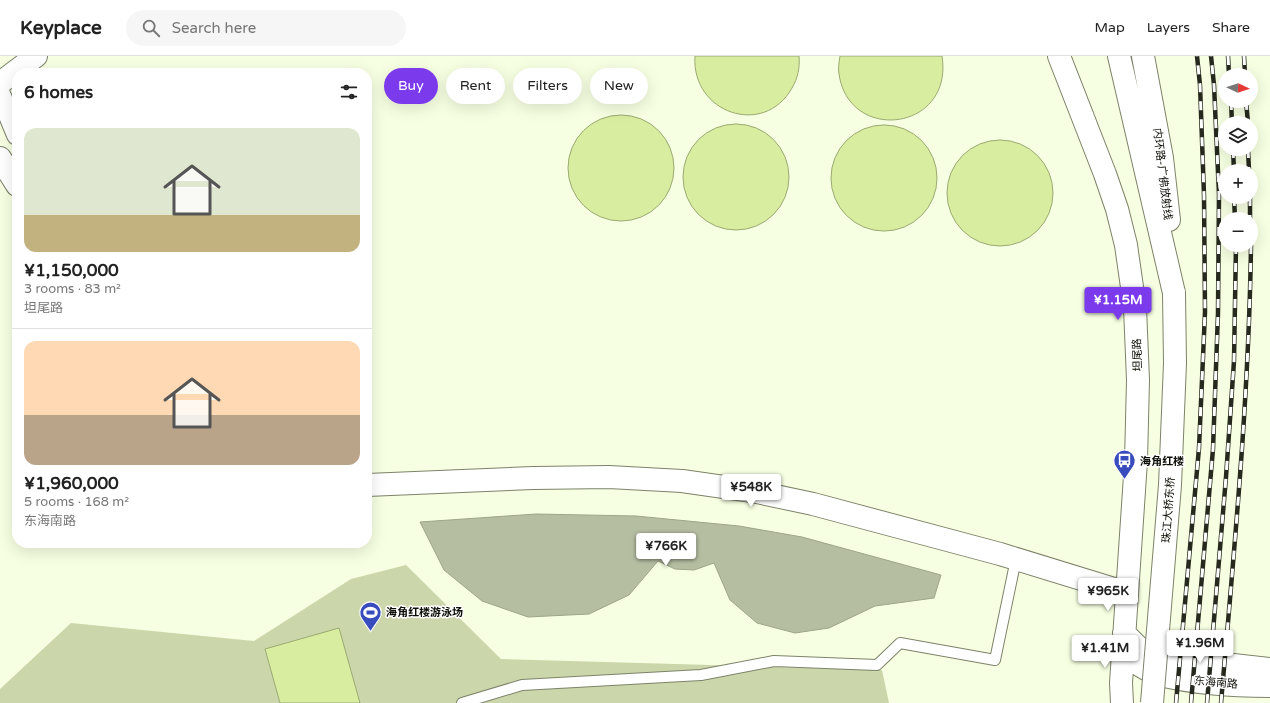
<!DOCTYPE html>
<html lang="en">
<head>
<meta charset="utf-8">
<style>
  :root { --surface:#fff; --page:#f6f6f6; --text:#222; --muted:#767676; --line:#e0e0e0; --accent:#7c3aed }
  body { margin:0; font-family:"Varela Round","Noto Sans SC",sans-serif; background:var(--page); color:var(--text); height:100vh; display:flex; flex-direction:column; font-size:15px; white-space:nowrap }
  * { box-sizing:border-box; margin:0 }
  p { font-size:13px; color:var(--muted) }
  .icon { flex:none; width:22px; height:22px; fill:none; stroke:currentColor; stroke-width:2; stroke-linecap:round; stroke-linejoin:round }
  .map { position:relative; flex:1; overflow:hidden }
  .sheet { position:absolute; left:12px; top:12px; width:360px; height:480px; display:flex; flex-direction:column; background:var(--surface); border-radius:16px; box-shadow:0 4px 16px #0002 }
  .sheet>* { flex:none }
  .banner { position:absolute; left:384px; top:12px; width:380px; height:36px; display:flex; gap:8px }
  .needle { width:26px; rotate:94deg }
  .buttons { position:absolute; left:1218px; top:12px; display:grid; gap:8px }
  .buttons a { display:grid; place-items:center; width:40px; height:40px; border-radius:50%; background:var(--surface); box-shadow:0 4px 16px #0002; font-size:20px }
  .price { position:absolute; translate:-50% -34px; padding:0 9px; border-radius:4px; background:#fff; color:#222; font-size:13px; line-height:26px; filter:drop-shadow(0 1px 2px #0008) }
  .price::after { content:''; position:absolute; left:50%; top:24px; width:12px; height:9px; margin-left:-6px; background:inherit; clip-path:polygon(0 0,100% 0,50% 100%) }
  .price.selected { background:var(--accent); color:#fff }
  ul { padding:0; list-style:none }
  li { display:grid; align-content:center; gap:8px; height:212px; padding:0 12px }
  li+li { border-top:1px solid var(--line) }
  li span { display:grid; place-items:center; height:124px; border-radius:12px; color:#555 }
  li>.icon { margin-inline-start:auto }
  span .icon { width:72px; height:72px; fill:#fffc; stroke-width:1 }
  li b { font-size:17px }
  h2 { display:flex; justify-content:space-between; align-items:center; height:48px; padding:0 12px; font-size:17px }
  .tag { padding:0 14px; border-radius:18px; background:var(--surface); box-shadow:0 4px 16px #0002; font-size:14px; line-height:36px }
  .tag.selected { background:var(--accent); color:#fff }
  header { display:flex; align-items:center; gap:24px; box-sizing:border-box; height:56px; padding:0 20px; background:var(--surface); border-bottom:1px solid var(--line) }
  header strong { font-size:19px }
  nav { display:flex; gap:22px; margin-inline-start:auto; font-size:14px }
  .search { width:280px; height:36px; background:var(--page); display:flex; align-items:center; gap:10px; box-sizing:border-box; padding:0 14px; border-radius:22px; color:var(--muted); font-size:15px }
  .map>svg:first-child { display:block }
  .green { fill:#cbd7ab }
  .water { fill:#d8eda0; stroke:#9aaa72 }
  .building { fill:#b6bea2; stroke:#9da58a }
  .lines { fill:none; stroke-linecap:round; stroke-linejoin:round }
  .service-casing { stroke:#7c8369; stroke-width:12 }
  .minor-casing { stroke:#7c8369; stroke-width:22 }
  .tertiary-casing { stroke:#7c8369; stroke-width:24 }
  .secondary-casing { stroke:#7c8369; stroke-width:24 }
  .trunk-casing { stroke:#7c8369; stroke-width:24 }
  .service { stroke:#fff; stroke-width:10 }
  .minor { stroke:#fff; stroke-width:20 }
  .tertiary { stroke:#fff; stroke-width:22 }
  .secondary { stroke:#fff; stroke-width:22 }
  .trunk { stroke:#fff; stroke-width:22 }
  .rail-casing { stroke:#26291e; stroke-width:4.5 }
  .rail { stroke:#fff; stroke-width:3; stroke-dasharray:9; stroke-linecap:butt }
  .trunk-bridge-casing { stroke:#7c8369; stroke-width:24; stroke-linecap:butt }
  .trunk-bridge { stroke:#fff; stroke-width:22 }
  .labels { text-anchor:middle; stroke-width:3; stroke-linejoin:round; paint-order:stroke }
  .street-label { font-size:11px; fill:#0b0d05; stroke:#fff }
  .poi-label { font-size:11px; font-weight:bold; fill:#0b0d05; stroke:#fff; text-anchor:start }
</style>
</head>
<body>
<header>
<strong>Keyplace</strong>
<div class="search"><svg class="icon" aria-label="search" viewBox="0 0 24 24"><circle cx="10" cy="10" r="6"/><path d="M15 15l6 6"/></svg>Search here</div>
<nav><a>Map</a><a>Layers</a><a>Share</a></nav>
</header>
<div class="map">
<svg width="1270" height="647" viewBox="0 0 1270 647">
  <rect width="100%" height="100%" fill="#f6ffe1"/>
  <path class="green" d="M 406,509 L 501,603 L 882,614 L 889,647 L 0,647 L 0,633 L 71,567 L 254,585 L 351,523 Z"/>
  <path class="water" d="M 695,0 L 799,0 C 800,11 798,22 792,32 C 764,82 691,57 695,0 Z
    M 840,0 L 942,0 C 954,75 849,88 839,18 C 838,13 839,6 840,0 Z
    M568 112a53 53 0 1 1 106 0a53 53 0 1 1-106 0Z
    M683 121a53 53 0 1 1 106 0a53 53 0 1 1-106 0Z
    M831 122a53 53 0 1 1 106 0a53 53 0 1 1-106 0Z
    M947 137a53 53 0 1 1 106 0a53 53 0 1 1-106 0Z
    M 339,572 L 360,647 L 280,647 L 265,593 Z"/>
  <path class="building" d="M 536,458 L 636,460 L 739,470 L 802,481 L 941,519 L 934,542 L 875,550 L 829,572 L 795,577 L 757,567 L 730,544 L 714,507 L 694,514 L 675,513 L 658,505 L 629,539 L 589,558 L 528,561 L 482,545 L 444,514 L 420,466 Z"/>
  <g class="lines">
    <defs>
      <path id="service" d="M 462,647 L 522,629 L 701,619 L 774,605 L 877,609 L 900,587 L 995,604 L 1016,503"/>
      <path id="minor" d="M 0,38 L 17,79"/>
      <path id="tertiary" d="M 1059,0 L 1105,118 L 1117,153 L 1126,189 L 1135,252 L 1138,324 L 1136,405 L 1121,627 L 1122,647
        M 0,102 L 17,129
        M 367,429 L 533,422 L 609,421 L 682,425 L 752,435 L 813,448 L 1000,498 L 1127,537
        M 1124,577 L 1139,592 L 1149,595 L 1189,604 L 1270,613
        M 1123,592 C 1130,601 1136,608 1146,613 C 1171,627 1240,630 1270,630"/>
      <path id="secondary" d="M 0,27 L 36,0"/>
      <path id="trunk" d="M 1119,0 L 1174,237
        M 1143,0 L 1162,102 L 1169,164"/>
    </defs>
    <use href="#service" class="service-casing"/>
    <use href="#minor" class="minor-casing"/>
    <use href="#tertiary" class="tertiary-casing"/>
    <use href="#secondary" class="secondary-casing"/>
    <use href="#trunk" class="trunk-casing"/>
    <use href="#service" class="service"/>
    <use href="#minor" class="minor"/>
    <use href="#tertiary" class="tertiary"/>
    <use href="#secondary" class="secondary"/>
    <use href="#trunk" class="trunk"/>
    <defs>
      <path id="rail" d="M 1228,0 L 1229,19
        M 1244,0 L 1245,19
        M 1231,45 L 1232,67
        M 1246,45 L 1248,67
        M 1233,93 L 1234,115
        M 1248,93 L 1249,115
        M 1234,141 L 1235,163
        M 1250,141 L 1250,163
        M 1176,647 L 1199,392 L 1205,256 L 1204,139 L 1200,29 L 1197,0
        M 1191,647 L 1213,393 L 1218,257 L 1219,138 L 1214,29 L 1211,0
        M 1207,647 L 1226,421 L 1234,305 L 1236,189
        M 1221,647 C 1234,495 1249,342 1251,189"/>
    </defs>
    <use href="#rail" class="rail-casing"/>
    <use href="#rail" class="rail"/>
    <defs>
      <path id="trunk-bridge" d="M 1152,647 L 1170,429 L 1175,307 L 1174,237"/>
    </defs>
    <use href="#trunk-bridge" class="trunk-bridge-casing"/>
    <use href="#trunk-bridge" class="trunk-bridge"/>
  </g>
  <defs>
    <symbol id="bus-pin" viewBox="-11 -11 22 30"><path d="M0 17L-7.5 6A9.5 9.5 0 1 1 7.5 6Z" fill="#384cbe" stroke="#fff"/><path d="M-5-6H5V4H4V6H2V4H-2V6H-4V4H-5ZM-3.5-4V0h7V-4ZM-3.5 1.2v1.5H-2V1.2ZM2 1.2v1.5H3.5V1.2Z" fill="#fff"/></symbol>
    <symbol id="stadium-pin" viewBox="-11 -11 22 30"><path d="M0 17L-7.5 6A9.5 9.5 0 1 1 7.5 6Z" fill="#384cbe" stroke="#fff"/><path d="M0-5a6.5 5 0 1 0 0 10a6.5 5 0 1 0 0-10ZM-3.5-1.8h7v3.6h-7Z" fill="#fff"/></symbol>
  </defs>
  <g fill-rule="evenodd">
    <use href="#bus-pin" x="1112" y="392" width="25" height="34"/>
    <use href="#stadium-pin" x="358" y="544" width="25" height="34"/>
  </g>
  <g class="labels">
    <g class="street-label">
      <text transform="translate(1163 118) rotate(83)" y="4">内环路-广佛放射线</text>
      <text transform="translate(1137 299) rotate(-92)" y="4">坦尾路</text>
      <text transform="translate(1168 454) rotate(-86)" y="4">珠江大桥东桥</text>
      <text transform="translate(1216 626) rotate(5)" y="4">东海南路</text>
    </g>
    <g class="poi-label">
      <text x="1140" y="409">海角红楼</text>
      <text x="386" y="560">海角红楼游泳场</text>
    </g>
  </g>
</svg>
<div class="buttons">
<a><svg class="needle" viewBox="-14 -14 28 28"><path d="M0-13l5 13h-10z" fill="#e53935"/><path d="M0 13l5-13h-10z" fill="#767676"/></svg></a>
<a><svg class="icon" aria-label="layers" viewBox="0 0 24 24"><path d="M12 4l9 5-9 5-9-5zM3 14l9 5 9-5"/></svg></a>
<a>+</a>
<a>−</a>
</div>
<b class="price selected" style="left:1118px;top:265px">¥1.15M</b>
<b class="price" style="left:751px;top:452px">¥548K</b>
<b class="price" style="left:666px;top:511px">¥766K</b>
<b class="price" style="left:1108px;top:556px">¥965K</b>
<b class="price" style="left:1200px;top:608px">¥1.96M</b>
<b class="price" style="left:1105px;top:613px">¥1.41M</b>
<div class="banner">
<a class="tag selected">Buy</a>
<a class="tag">Rent</a>
<a class="tag">Filters</a>
<a class="tag">New</a>
</div>
<section class="sheet">
<h2>6 homes<svg class="icon" aria-label="filters" viewBox="0 0 24 24"><path d="M4 7h16M4 17h16"/><circle cx="9" cy="7" r="2"/><circle cx="15" cy="17" r="2"/></svg></h2>
<ul>
<li><span style="background:linear-gradient(#dfe7d0 70%,#c2b280 0)"><svg class="icon" aria-label="home" viewBox="0 0 24 24"><path d="M3 11l9-7 9 7M6 9v11h12V9"/></svg></span><div><b>¥1,150,000</b><p>3 rooms · 83 m²</p><p>坦尾路</p></div></li>
<li><span style="background:linear-gradient(#ffd9b3 60%,#b9a48a 0)"><svg class="icon" aria-label="home" viewBox="0 0 24 24"><path d="M3 11l9-7 9 7M6 9v11h12V9"/></svg></span><div><b>¥1,960,000</b><p>5 rooms · 168 m²</p><p>东海南路</p></div></li>
</ul>
</section>
</div>
</body>
</html>
